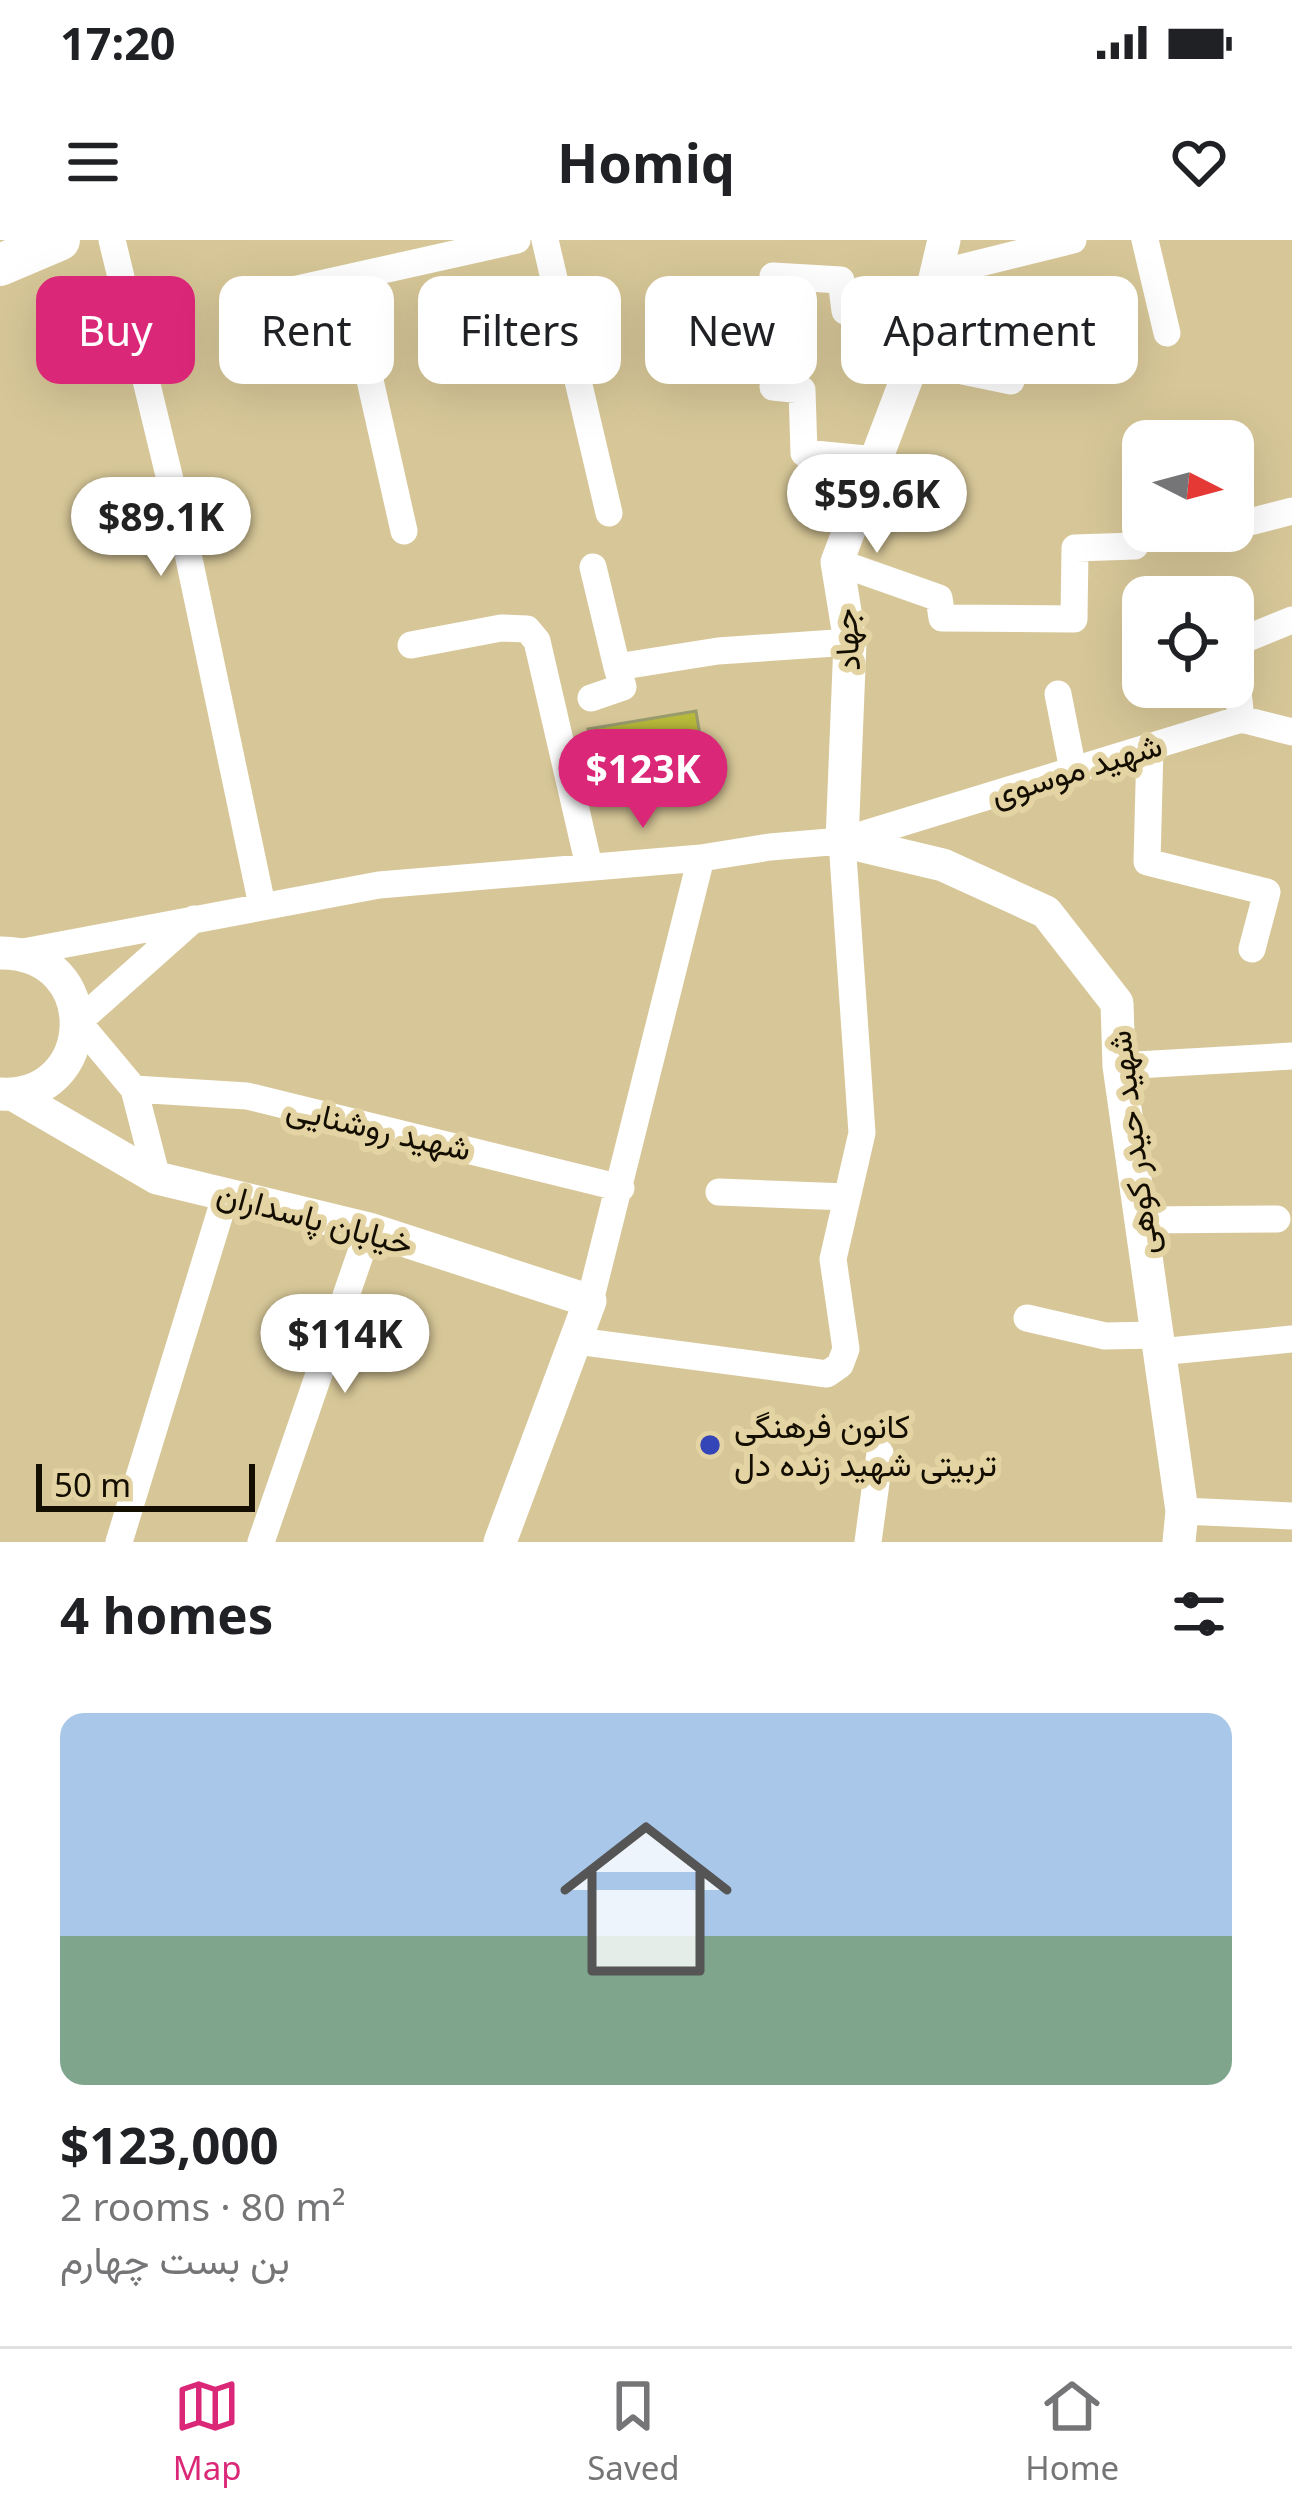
<!DOCTYPE html>
<html lang="en">
<head>
<meta charset="utf-8">
<style>
  :root { --surface:#fff; --page:#f6f6f6; --text:#202124; --muted:#757577; --line:#e0e0e0; --accent:#db2777 }
  body { margin:0; font-family:"Noto Sans",Vazirmatn,sans-serif; background:var(--page); color:var(--text); height:100vh; display:flex; flex-direction:column; font-size:45px; white-space:nowrap }
  * { box-sizing:border-box; margin:0 }
  p { font-size:39px; color:var(--muted) }
  .icon { flex:none; width:66px; height:66px; fill:none; stroke:currentColor; stroke-width:2; stroke-linecap:round; stroke-linejoin:round }
  .map { position:relative; height:1302px; overflow:hidden }
  .drawer { display:flex; flex-direction:column; background:var(--surface); flex:1 }
  .drawer>* { flex:none }
  .top-card { position:absolute; left:36px; top:36px; width:1221px; height:108px; display:flex; gap:24px }
  .needle { width:78px; rotate:96deg }
  .fabs { position:absolute; left:1122px; top:180px; display:grid; gap:24px }
  .fabs a { display:grid; place-items:center; width:132px; height:132px; border-radius:24px; background:var(--surface); box-shadow:0 12px 48px #0002; font-size:60px }
  .scale { position:absolute; left:36px; bottom:30px; width:219px; box-sizing:border-box; padding-left:12px; border:6px solid #140e01; border-top:0; font-size:33px; line-height:42px; white-space:nowrap; color:#140e01; -webkit-text-stroke:9px #e4d4a4; paint-order:stroke }
  .price { position:absolute; translate:-50% -102px; padding:0 27px; border-radius:42px; background:#fff; color:#222; font-size:39px; line-height:78px; filter:drop-shadow(0 3px 6px #0008) }
  .price::after { content:''; position:absolute; left:50%; top:72px; width:36px; height:27px; margin-left:-18px; background:inherit; clip-path:polygon(0 0,100% 0,50% 100%) }
  .price.on { background:var(--accent); color:#fff }
  ul { padding:0; list-style:none }
  li { display:grid; align-content:center; gap:24px; height:636px; padding:0 60px }
  li span { display:grid; place-items:center; height:372px; border-radius:24px; color:#555 }
  li>.icon { margin-inline-start:auto }
  span .icon { width:216px; height:216px; fill:#fffc; stroke-width:1 }
  li b { font-size:51px }
  h2 { display:flex; justify-content:space-between; align-items:center; height:144px; padding:0 60px; font-size:51px }
  .pill { padding:0 42px; border-radius:24px; background:var(--surface); box-shadow:0 12px 48px #0002; font-size:42px; line-height:108px }
  .pill.on { background:var(--accent); color:#fff }
  .status { display:flex; justify-content:space-between; align-items:center; height:84px; padding:0 60px; background:var(--surface); direction:ltr }
  .status svg { height:33px; fill:currentColor }
  header { display:flex; justify-content:space-between; align-items:center; height:156px; padding:0 60px; background:var(--surface); font-size:54px; font-weight:700 }
  .dock { display:flex; justify-content:space-around; align-items:center; height:168px; border-top:3px solid var(--line); background:var(--surface); font-size:33px; color:var(--muted) }
  .dock a { display:grid; justify-items:center; gap:6px }
  .dock .on { color:var(--accent) }
  .map>svg:first-child { display:block }
  .building { fill:#b6b93a; stroke:#999b6d; stroke-width:3 }
  .lines { fill:none; stroke-linecap:round; stroke-linejoin:round }
  .minor { stroke:#fff; stroke-width:27 }
  .tertiary { stroke:#fff; stroke-width:33 }
  .primary { stroke:#fff; stroke-width:42 }
  .poi-dot { fill:#3445b7; stroke:#e4d4a4; stroke-width:4.5 }
  .labels { text-anchor:middle; stroke-width:12; stroke-linejoin:round; paint-order:stroke }
  .street-label { font-size:33px; fill:#140e01; stroke:#e4d4a4 }
  .poi-label { font-size:33px; fill:#140e01; stroke:#e4d4a4; text-anchor:start }
</style>
</head>
<body>
<div class="status"><b>17:20</b><svg viewBox="0 0 49 12"><path d="M0 12V9h3v3zM5 12V6h3v6zM10 12V3h3v9zM15 12V0h3v12zM26 1h20v11H26zM47 4h2v5h-2z"/></svg></div>
<header><svg class="icon" aria-label="menu" viewBox="0 0 24 24"><path d="M4 6h16M4 12h16M4 18h16"/></svg>Homiq<svg class="icon" aria-label="heart" viewBox="0 0 24 24"><path d="M12 20l-8-8c-3-5 5-10 8-4 3-6 11-1 8 4z"/></svg></header>
<div class="map">
<svg width="1292" height="1302" viewBox="0 0 1292 1302">
  <rect width="100%" height="100%" fill="#d7c798"/>
  <path class="building" d="M 696,471 L 706,532 L 598,550 L 588,489 Z"/>
  <g class="lines">
    <path class="minor" d="M 112,0 L 188,314 L 262,665
      M 545,0 L 609,273
      M 1145,0 L 1167,93
      M 936,34 L 1073,0
      M 773,36 L 841,40 L 845,71 L 923,88
      M 347,38 L 404,291
      M 293,50 L 517,0
      M 914,121 L 1011,141
      M 773,147 L 802,150 L 804,213 L 876,220
      M 1233,271 L 1238,285 L 1292,271
      M 837,322 L 939,358 L 942,378 L 1074,379 L 1075,308 L 1135,306
      M 593,327 L 617,427 L 718,411 L 850,402
      M 1233,404 L 1292,380
      M 411,405 L 501,388 L 527,389 L 537,401 L 589,626
      M 1058,454 L 1073,530
      M 591,458 L 623,447 L 617,427
      M 1241,479 L 1292,492
      M 1150,507 L 1147,622 L 1267,652 L 1252,709
      M 18,713 L 379,645 L 701,618
      M 1119,826 L 1292,816
      M 134,849 L 247,856 L 621,948
      M 157,938 L 134,849 L 78,782 L 194,679
      M 719,952 L 847,957
      M 1140,980 L 1277,979
      M 590,1061 L 701,618 L 770,607 L 842,601 L 1241,479 L 1233,406
      M 1027,1078 L 1105,1096 L 1156,1095
      M 577,1101 L 827,1134 L 840,1125 L 846,1109 L 833,1019 L 862,893 L 842,601
      M 1159,1112 L 1292,1099
      M 1182,1271 L 1292,1276
      M 119,1302 L 226,954
      M 261,1302 L 369,989
      M 868,1302 L 880,1213"/>
    <path class="tertiary" d="M 944,0 L 919,106 L 837,322 L 850,402 L 842,601 L 943,625 L 1046,672 L 1117,763 L 1119,826 L 1182,1271 L 1179,1302
      M 0,713 C 105,712 98,860 0,854
      M 14,855 L 157,938 L 369,989 L 590,1061 L 500,1302"/>
    <path class="primary" d="M 0,25 L 59,0"/>
  </g>
  <circle class="poi-dot" cx="710" cy="1205" r="12"/>
  <g class="labels">
    <g class="street-label">
      <text transform="translate(846 400) rotate(-94)" y="12">جهاد</text>
      <text transform="translate(1076 529) rotate(-17)" y="12">شهید موسوی</text>
      <text transform="translate(379 888) rotate(13)" y="12">شهید روشنایی</text>
      <text transform="translate(1132 903) rotate(-97)" y="12">شهید حیدر کوهی</text>
      <text transform="translate(315 978) rotate(15)" y="12">خیابان پاسداران</text>
    </g>
    <g class="poi-label">
      <text x="734" y="1198">کانون فرهنگی<tspan x="734" dy="38">تربیتی شهید زنده دل</tspan></text>
    </g>
  </g>
</svg>
<div class="fabs">
<a><svg class="needle" viewBox="-14 -14 28 28"><path d="M0-13l5 13h-10z" fill="#e53935"/><path d="M0 13l5-13h-10z" fill="#757577"/></svg></a>
<a><svg class="icon" aria-label="locate" viewBox="0 0 24 24"><circle cx="12" cy="12" r="6"/><path d="M12 2v4M12 18v4M2 12h4M18 12h4"/></svg></a>
</div>
<div class="scale">50 m</div>
<b class="price" style="left:877px;top:316px">$59.6K</b>
<b class="price" style="left:161px;top:339px">$89.1K</b>
<b class="price on" style="left:643px;top:591px">$123K</b>
<b class="price" style="left:345px;top:1156px">$114K</b>
<div class="top-card">
<a class="pill on">Buy</a>
<a class="pill">Rent</a>
<a class="pill">Filters</a>
<a class="pill">New</a>
<a class="pill">Apartment</a>
</div>
</div>
<section class="drawer">
<h2>4 homes<svg class="icon" aria-label="filters" viewBox="0 0 24 24"><path d="M4 7h16M4 17h16"/><circle cx="9" cy="7" r="2"/><circle cx="15" cy="17" r="2"/></svg></h2>
<ul>
<li><span style="background:linear-gradient(#a9c7e8 60%,#7fa58c 0)"><svg class="icon" aria-label="home" viewBox="0 0 24 24"><path d="M3 11l9-7 9 7M6 9v11h12V9"/></svg></span><div><b>$123,000</b><p>2 rooms · 80 m²</p><p>بن بست چهارم</p></div></li>
</ul>
</section>
<nav class="dock">
<a class="on"><svg class="icon" aria-label="map" viewBox="0 0 24 24"><path d="M3 6l6-2 6 2 6-2v14l-6 2-6-2-6 2zM9 4v14M15 6v14"/></svg>Map</a>
<a><svg class="icon" aria-label="saved" viewBox="0 0 24 24"><path d="M7 4h10v16l-5-4-5 4z"/></svg>Saved</a>
<a><svg class="icon" aria-label="home" viewBox="0 0 24 24"><path d="M3 11l9-7 9 7M6 9v11h12V9"/></svg>Home</a>
</nav>
</body>
</html>
